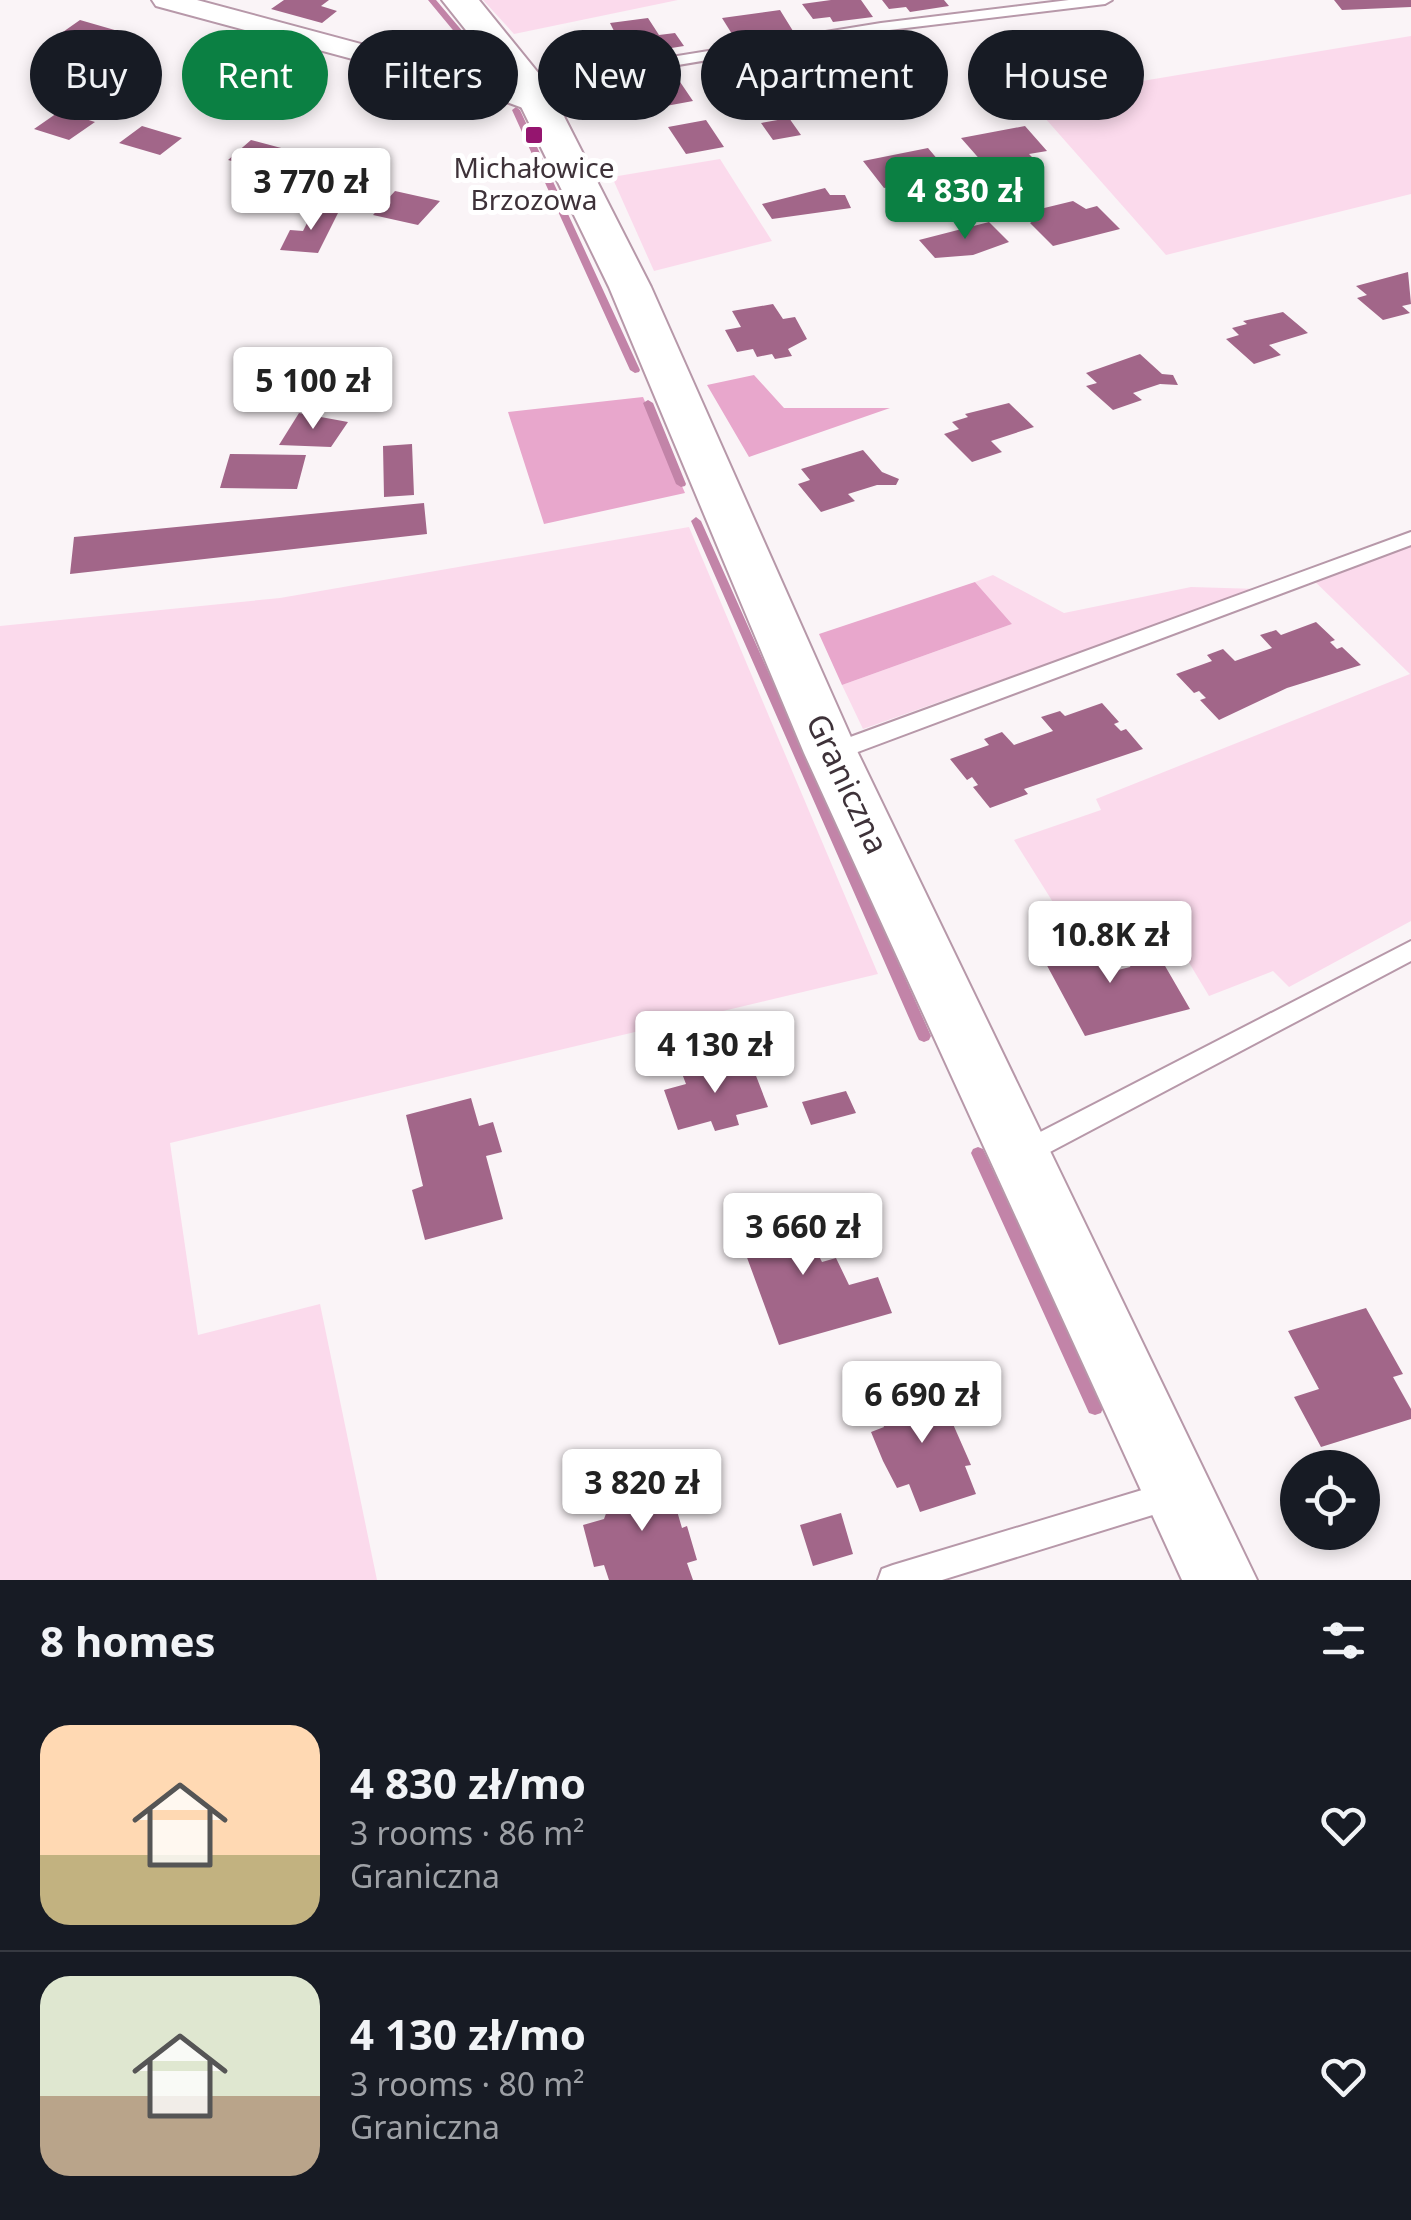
<!DOCTYPE html>
<html lang="en">
<head>
<meta charset="utf-8">
<style>
  :root { --surface:#171b24; --page:#242831; --text:#f1f3f6; --muted:#9ea1a6; --line:#363941; --accent:#0b8043 }
  body { margin:0; font-family:"Noto Sans",sans-serif; background:var(--page); color:var(--text); height:100vh; display:flex; flex-direction:column; font-size:38px; white-space:nowrap }
  * { box-sizing:border-box; margin:0 }
  p { font-size:32px; color:var(--muted) }
  .icon { flex:none; width:55px; height:55px; fill:none; stroke:currentColor; stroke-width:2; stroke-linecap:round; stroke-linejoin:round }
  .map { position:relative; height:1580px; overflow:hidden }
  .details { display:flex; flex-direction:column; background:var(--surface); flex:1 }
  .details>* { flex:none }
  .top-card { position:absolute; left:30px; top:30px; width:1352px; height:90px; display:flex; gap:20px }
  .buttons { position:absolute; left:1280px; top:1450px; display:grid; gap:20px }
  .buttons a { display:grid; place-items:center; width:100px; height:100px; border-radius:50%; background:var(--surface); box-shadow:0 5px 15px #0003; font-size:50px }
  .price { position:absolute; translate:-50% -85px; padding:0 22px; border-radius:10px; background:#fff; color:#222; font-size:32px; line-height:65px; filter:drop-shadow(0 2px 5px #0008) }
  .price::after { content:''; position:absolute; left:50%; top:60px; width:30px; height:22px; margin-left:-15px; background:inherit; clip-path:polygon(0 0,100% 0,50% 100%) }
  .price.active { background:var(--accent); color:#fff }
  ul { padding:0; list-style:none }
  li { display:flex; align-items:center; gap:30px; height:250px; padding:0 40px }
  li+li { border-top:2px solid var(--line) }
  li span { display:grid; place-items:center; flex:none; width:280px; height:200px; border-radius:30px; color:#555 }
  li>.icon { margin-inline-start:auto }
  span .icon { width:120px; height:120px; fill:#fffc; stroke-width:1 }
  li b { font-size:42px }
  h2 { display:flex; justify-content:space-between; align-items:center; height:120px; padding:0 40px; font-size:42px }
  .chip { padding:0 35px; border-radius:45px; background:var(--surface); box-shadow:0 5px 15px #0003; font-size:35px; line-height:90px }
  .chip.active { background:var(--accent); color:#fff }
  .map>svg:first-child { display:block }
  .green { fill:#fbdaec }
  .forest { fill:#e8a7cc }
  .lines { fill:none; stroke-linecap:round; stroke-linejoin:round }
  .stream { fill:#c284a8; fill-rule:evenodd }
  .building { fill:#a26689 }
  .service-casing { stroke:#b798a9; stroke-width:4 }
  .minor-casing { stroke:#b798a9; stroke-width:4 }
  .tertiary-casing { stroke:#b798a9; stroke-width:4 }
  .service { fill:#fff; fill-rule:evenodd }
  .minor { fill:#fff; fill-rule:evenodd }
  .tertiary { fill:#fff; fill-rule:evenodd }
  .poi-dot { fill:#95156f; stroke:#fff; stroke-width:4 }
  .labels { text-anchor:middle; stroke-width:10; stroke-linejoin:round; paint-order:stroke }
  .far-poi-label { font-size:28px; fill:#3e3239; stroke:#fff }
  .street-label { font-size:32px; fill:#3e3239; stroke:#fff }
</style>
</head>
<body>
<div class="map">
<svg width="1411" height="1580" viewBox="0 0 1411 1580">
  <rect width="100%" height="100%" fill="#faf4f7"/>
  <path class="green" d="M 483,0 L 678,0 L 514,34 Z
    M 1411,36 L 1411,194 L 1166,255 L 1029,100 Z
    M 720,159 L 772,241 L 654,271 L 612,177 Z
    M 689,527 L 878,974 L 170,1143 L 198,1335 L 320,1304 L 377,1580 L 0,1580 L 0,626 L 280,598 Z
    M 1411,530 L 1411,921 L 1289,987 L 1273,971 L 1209,996 L 1163,919 L 1107,929 L 1061,915 L 1014,840 L 1101,810 L 1096,799 L 1410,674 L 1305,572 Z
    M 993,575 L 1064,613 L 1191,587 L 1258,589 L 863,729 L 842,685 L 1012,624 L 975,582 Z"/>
  <path class="forest" d="M 754,375 L 784,408 L 890,408 L 749,457 L 707,385 Z
    M 643,397 L 685,493 L 544,524 L 508,412 Z
    M 975,582 L 1012,624 L 842,685 L 819,634 Z"/>
  <g class="lines">
    <path class="stream" d="M 428,0 L 436,0 L 497,72 L 497,76 L 491,76 Z
      M 516,107 L 520,110 L 640,370 L 639,372 L 635,373 L 630,370 L 512,110 Z
      M 648,400 L 653,403 L 686,484 L 685,486 L 681,487 L 676,484 L 643,403 Z
      M 696,517 L 701,521 L 931,1036 L 929,1040 L 924,1042 L 919,1040 L 917,1036 L 691,521 Z
      M 978,1147 L 983,1149 L 985,1153 L 1101,1403 L 1103,1408 L 1101,1413 L 1095,1415 L 1089,1413 L 971,1153 L 973,1149 Z"/>
  </g>
  <path class="building" d="M 284,0 L 329,0 L 321,6 L 337,11 L 322,23 L 271,9 Z
    M 831,0 L 861,0 L 873,17 L 833,22 L 830,17 L 813,19 L 802,4 Z
    M 882,0 L 944,0 L 949,6 L 910,12 L 906,7 L 889,9 Z
    M 1334,0 L 1411,0 L 1411,7 L 1342,10 Z
    M 780,10 L 793,31 L 752,36 L 749,31 L 732,34 L 722,18 Z
    M 648,18 L 659,35 L 675,33 L 684,46 L 609,58 L 601,44 L 621,41 L 611,37 L 608,31 L 614,31 L 610,23 Z
    M 80,20 L 125,33 L 101,49 L 60,34 Z
    M 674,73 L 693,101 L 655,108 L 637,79 Z
    M 60,111 L 95,122 L 69,140 L 34,129 Z
    M 789,118 L 801,135 L 773,140 L 761,123 Z
    M 706,120 L 724,147 L 686,154 L 668,127 Z
    M 142,126 L 182,138 L 160,155 L 119,143 Z
    M 1025,126 L 1047,151 L 1029,154 L 1036,161 L 1008,167 L 1002,160 L 983,163 L 961,138 Z
    M 251,140 L 300,153 L 277,173 L 228,160 Z
    M 928,148 L 950,174 L 932,178 L 937,185 L 908,191 L 903,184 L 884,188 L 863,161 Z
    M 825,188 L 830,195 L 845,195 L 851,208 L 772,219 L 762,204 Z
    M 395,191 L 440,201 L 418,225 L 373,215 Z
    M 1073,201 L 1086,209 L 1097,206 L 1120,229 L 1053,246 L 1030,223 L 1042,215 L 1036,210 Z
    M 314,209 L 339,211 L 318,253 L 280,250 L 290,230 L 303,231 Z
    M 989,222 L 1009,242 L 973,255 L 935,258 L 919,240 Z
    M 1408,272 L 1411,304 L 1402,306 L 1410,313 L 1383,320 L 1357,298 L 1367,295 L 1356,286 Z
    M 773,304 L 783,319 L 795,317 L 807,339 L 788,349 L 792,356 L 775,359 L 772,354 L 757,357 L 753,349 L 737,352 L 725,330 L 741,327 L 732,311 Z
    M 1283,312 L 1308,333 L 1269,345 L 1281,355 L 1254,364 L 1226,339 L 1239,335 L 1232,328 L 1247,324 L 1243,321 Z
    M 1140,354 L 1162,374 L 1173,375 L 1178,385 L 1160,384 L 1133,393 L 1142,400 L 1113,410 L 1086,386 L 1097,383 L 1086,373 Z
    M 1009,403 L 1034,427 L 991,441 L 1002,452 L 972,462 L 944,434 L 959,429 L 952,422 L 968,417 L 965,414 Z
    M 299,413 L 348,422 L 331,447 L 279,445 Z
    M 412,444 L 414,495 L 384,497 L 383,446 Z
    M 863,450 L 882,472 L 899,479 L 896,485 L 877,485 L 848,494 L 855,501 L 821,512 L 798,484 L 810,480 L 801,469 Z
    M 230,454 L 306,455 L 297,489 L 220,488 Z
    M 424,503 L 427,534 L 70,574 L 74,537 Z
    M 1316,622 L 1335,640 L 1330,642 L 1337,649 L 1342,647 L 1361,665 L 1287,688 L 1219,720 L 1200,700 L 1206,698 L 1199,691 L 1194,693 L 1176,674 L 1212,661 L 1207,655 L 1223,649 L 1235,661 L 1272,648 L 1260,635 L 1276,630 L 1281,635 Z
    M 1102,703 L 1119,722 L 1114,724 L 1121,731 L 1126,729 L 1143,749 L 1024,789 L 1028,794 L 990,808 L 973,787 L 978,785 L 972,777 L 967,780 L 950,759 L 989,745 L 984,739 L 1002,732 L 1014,745 L 1053,731 L 1041,717 L 1060,711 L 1065,716 Z
    M 1097,933 L 1118,970 L 1130,967 L 1133,960 L 1161,959 L 1190,1009 L 1085,1036 L 1037,947 Z
    M 728,1060 L 733,1073 L 753,1068 L 768,1107 L 736,1115 L 739,1125 L 715,1131 L 711,1121 L 678,1130 L 664,1090 L 686,1084 L 681,1071 Z
    M 846,1091 L 856,1113 L 811,1125 L 802,1102 Z
    M 471,1098 L 479,1126 L 493,1122 L 502,1152 L 486,1156 L 503,1219 L 425,1240 L 412,1190 L 423,1186 L 406,1115 Z
    M 795,1198 L 812,1239 L 801,1242 L 807,1257 L 818,1254 L 822,1262 L 836,1258 L 849,1285 L 878,1277 L 892,1313 L 779,1345 L 734,1222 L 765,1213 L 763,1206 Z
    M 1366,1308 L 1403,1374 L 1393,1377 L 1411,1409 L 1411,1419 L 1321,1447 L 1294,1397 L 1319,1389 L 1288,1331 Z
    M 934,1381 L 971,1465 L 965,1466 L 976,1494 L 920,1512 L 909,1484 L 897,1488 L 883,1461 L 871,1432 L 884,1427 L 874,1401 L 887,1397 L 891,1387 L 901,1384 L 911,1388 Z
    M 644,1477 L 646,1485 L 672,1478 L 682,1509 L 677,1511 L 682,1528 L 687,1526 L 697,1560 L 687,1563 L 693,1580 L 609,1580 L 604,1565 L 594,1567 L 583,1525 L 604,1519 L 608,1508 L 605,1497 L 613,1495 L 610,1486 Z
    M 841,1513 L 853,1554 L 813,1566 L 800,1525 Z"/>
  <g class="lines">
    <defs>
      <path id="service" d="M 1069,0 L 1112,0 L 1105,4 L 881,31 L 529,90 L 521,85 L 529,80 L 881,23 Z
        M 1411,532 L 1411,545 L 839,759 L 823,759 L 820,753 L 823,747 Z
        M 1411,941 L 1411,961 L 1031,1162 L 1022,1165 L 1013,1162 L 1009,1154 L 1013,1146 Z
        M 1172,1481 L 1182,1485 L 1187,1495 L 1182,1505 L 1172,1509 L 942,1580 L 878,1580 L 882,1569 L 893,1565 Z"/>
      <path id="minor" d="M 152,0 L 197,0 L 510,84 L 552,100 L 557,106 L 542,115 L 490,96 L 156,6 Z"/>
      <path id="tertiary" d="M 442,0 L 479,0 L 548,85 L 651,287 L 858,753 L 1257,1580 L 1182,1580 L 804,753 L 609,287 L 512,88 Z"/>
    </defs>
    <use href="#service" class="service-casing"/>
    <use href="#minor" class="minor-casing"/>
    <use href="#tertiary" class="tertiary-casing"/>
    <use href="#service" class="service"/>
    <use href="#minor" class="minor"/>
    <use href="#tertiary" class="tertiary"/>
  </g>
  <rect class="poi-dot" x="524" y="125" width="20" height="20" rx="5"/>
  <g class="labels">
    <g class="far-poi-label">
      <text x="534" y="178">Michałowice<tspan x="534" dy="32">Brzozowa</tspan></text>
    </g>
    <g class="street-label">
      <text transform="translate(847 784) rotate(65)" y="11">Graniczna</text>
    </g>
  </g>
</svg>
<div class="buttons">
<a><svg class="icon" aria-label="locate" viewBox="0 0 24 24"><circle cx="12" cy="12" r="6"/><path d="M12 2v4M12 18v4M2 12h4M18 12h4"/></svg></a>
</div>
<b class="price" style="left:311px;top:233px">3 770 zł</b>
<b class="price active" style="left:965px;top:242px">4 830 zł</b>
<b class="price" style="left:313px;top:432px">5 100 zł</b>
<b class="price" style="left:1110px;top:986px">10.8K zł</b>
<b class="price" style="left:715px;top:1096px">4 130 zł</b>
<b class="price" style="left:803px;top:1278px">3 660 zł</b>
<b class="price" style="left:922px;top:1446px">6 690 zł</b>
<b class="price" style="left:642px;top:1534px">3 820 zł</b>
<div class="top-card">
<a class="chip">Buy</a>
<a class="chip active">Rent</a>
<a class="chip">Filters</a>
<a class="chip">New</a>
<a class="chip">Apartment</a>
<a class="chip">House</a>
</div>
</div>
<section class="details">
<h2>8 homes<svg class="icon" aria-label="filters" viewBox="0 0 24 24"><path d="M4 7h16M4 17h16"/><circle cx="9" cy="7" r="2"/><circle cx="15" cy="17" r="2"/></svg></h2>
<ul>
<li><span style="background:linear-gradient(#ffd9b3 65%,#c2b280 0)"><svg class="icon" aria-label="home" viewBox="0 0 24 24"><path d="M3 11l9-7 9 7M6 9v11h12V9"/></svg></span><div><b>4 830 zł/mo</b><p>3 rooms · 86 m²</p><p>Graniczna</p></div><svg class="icon" aria-label="heart" viewBox="0 0 24 24"><path d="M12 20l-8-8c-3-5 5-10 8-4 3-6 11-1 8 4z"/></svg></li>
<li><span style="background:linear-gradient(#dfe7d0 60%,#b9a48a 0)"><svg class="icon" aria-label="home" viewBox="0 0 24 24"><path d="M3 11l9-7 9 7M6 9v11h12V9"/></svg></span><div><b>4 130 zł/mo</b><p>3 rooms · 80 m²</p><p>Graniczna</p></div><svg class="icon" aria-label="heart" viewBox="0 0 24 24"><path d="M12 20l-8-8c-3-5 5-10 8-4 3-6 11-1 8 4z"/></svg></li>
</ul>
</section>
</body>
</html>
